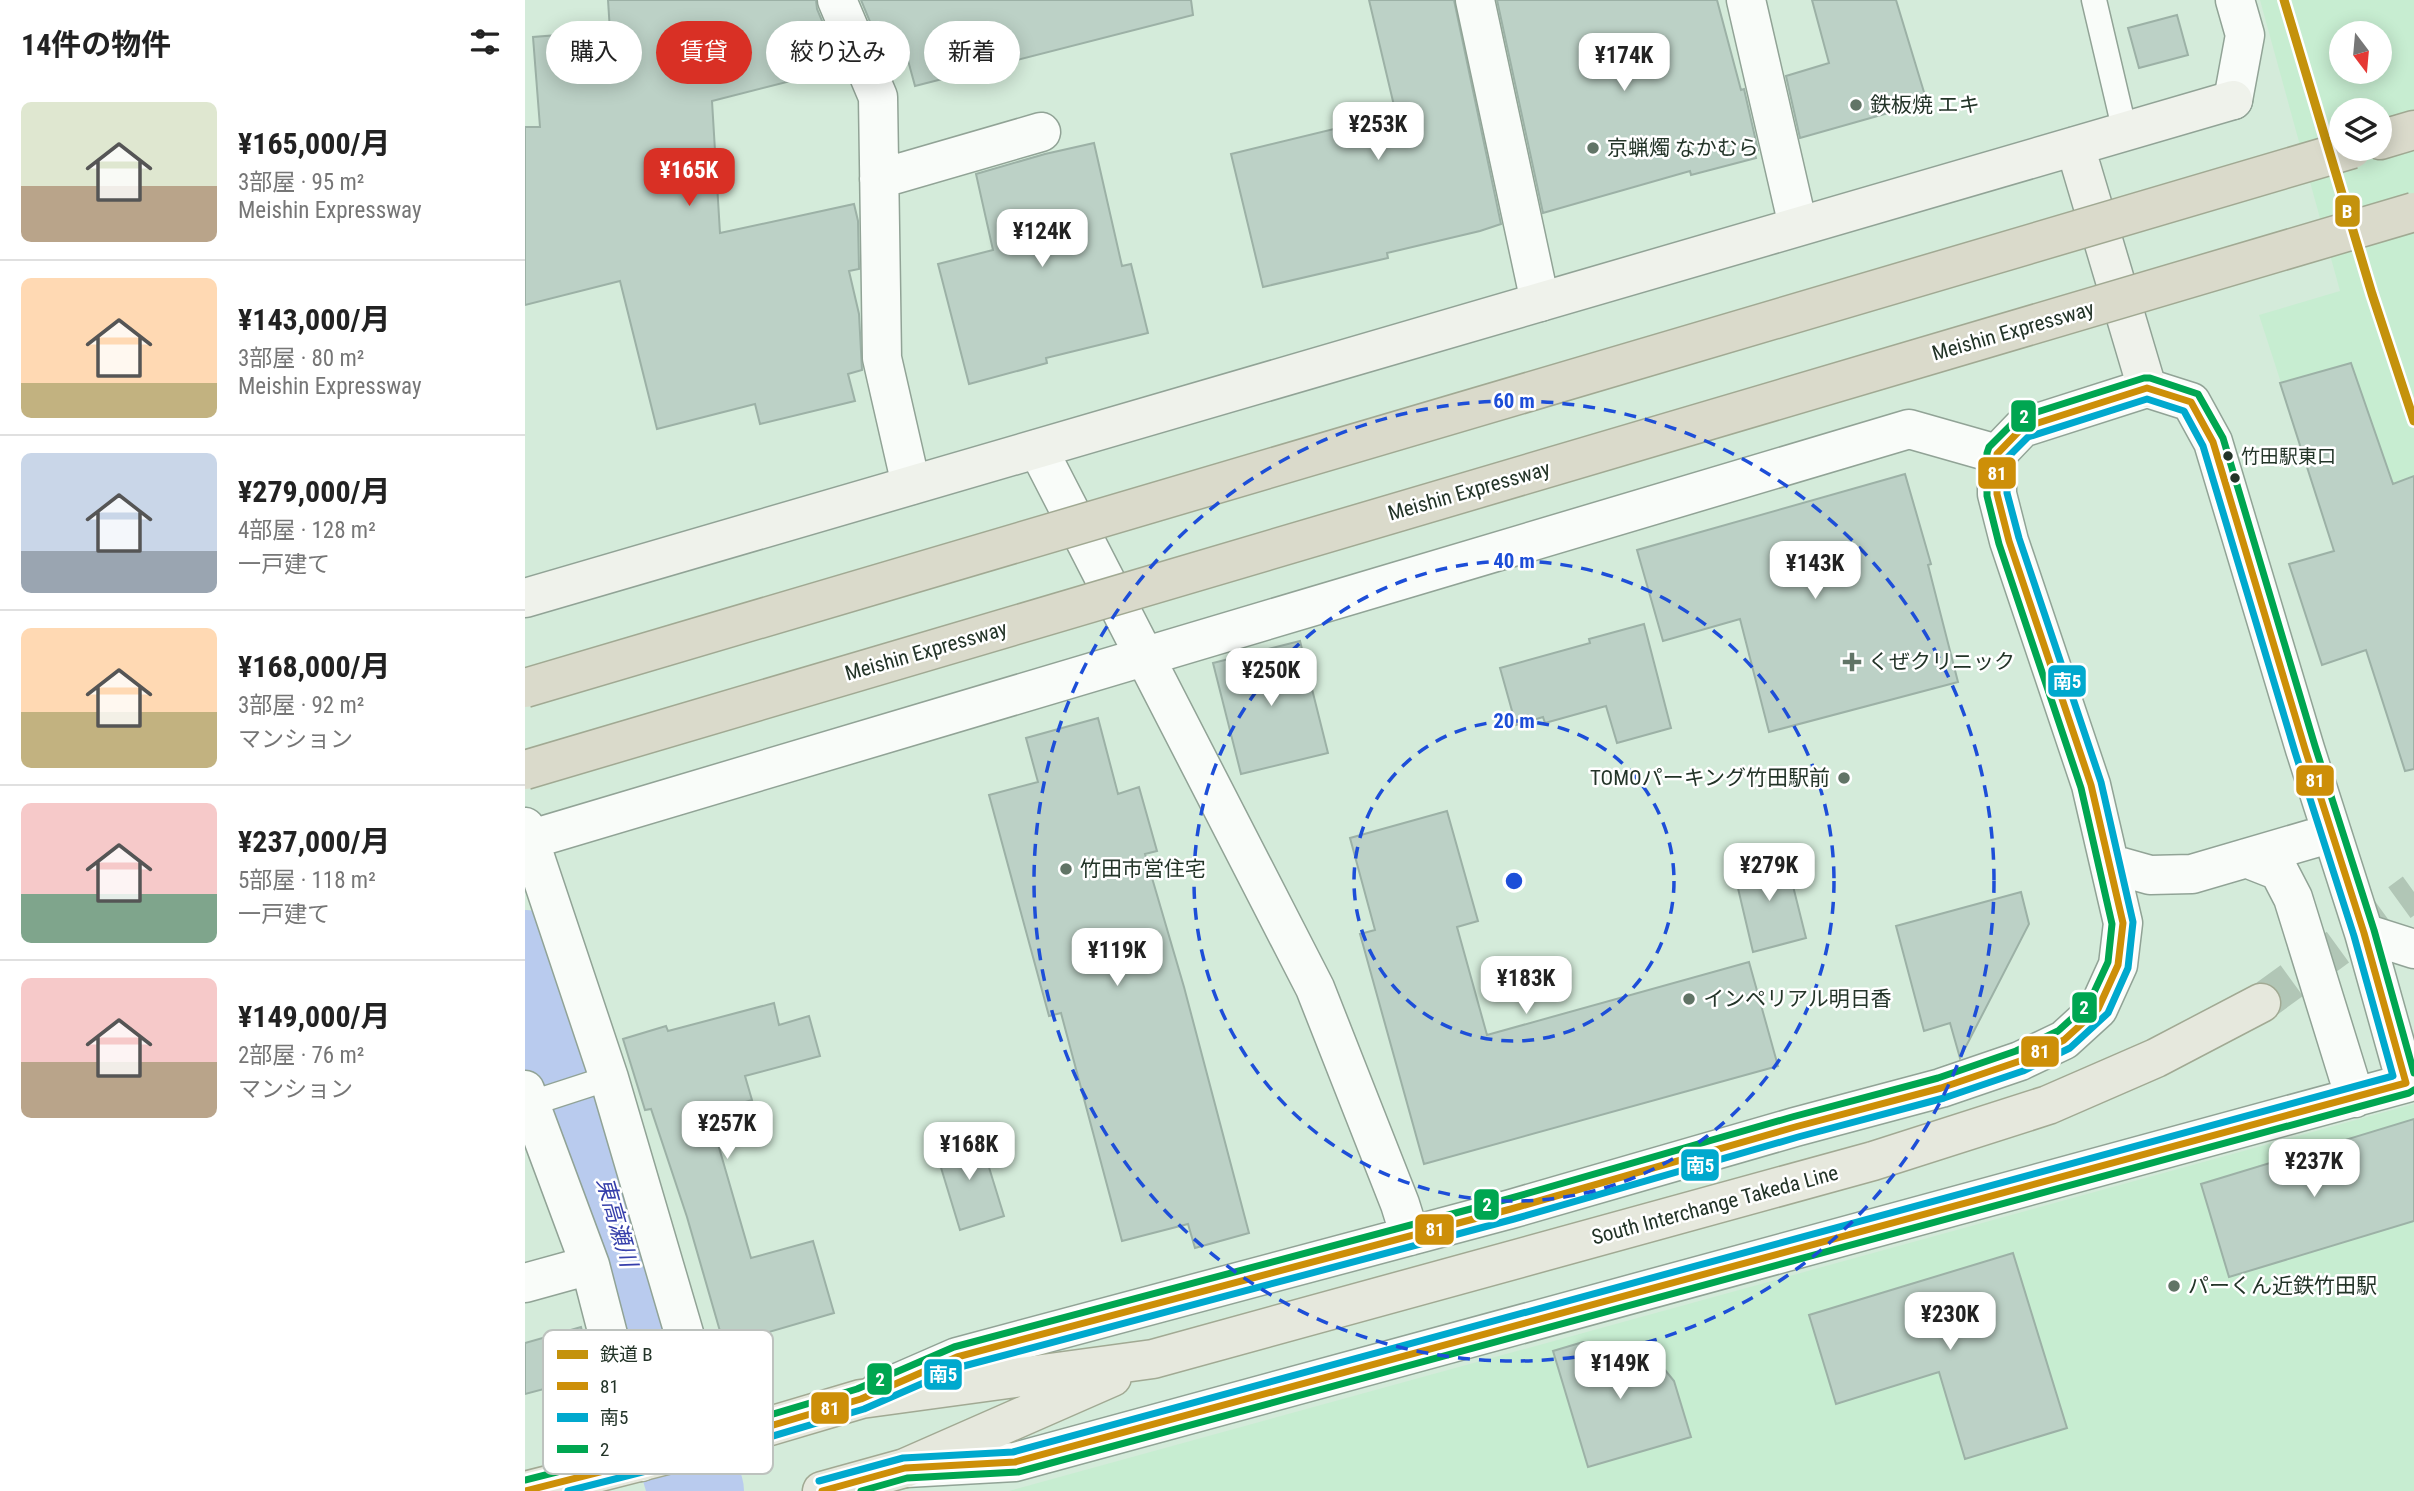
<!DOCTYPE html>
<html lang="ja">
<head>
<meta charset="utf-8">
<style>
  :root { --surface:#fff; --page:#f6f6f6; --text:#222; --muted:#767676; --line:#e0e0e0; --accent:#d93025 }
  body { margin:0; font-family:"Roboto Condensed","Noto Sans JP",sans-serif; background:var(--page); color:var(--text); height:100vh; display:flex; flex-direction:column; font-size:26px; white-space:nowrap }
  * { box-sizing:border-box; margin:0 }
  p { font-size:23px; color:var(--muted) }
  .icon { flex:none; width:38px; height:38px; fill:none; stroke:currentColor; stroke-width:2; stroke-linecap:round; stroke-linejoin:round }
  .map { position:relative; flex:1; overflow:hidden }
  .side { display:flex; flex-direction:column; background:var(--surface); width:525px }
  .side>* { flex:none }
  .hud { position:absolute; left:21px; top:21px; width:665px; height:63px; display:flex; gap:14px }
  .needle { width:46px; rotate:164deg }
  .buttons { position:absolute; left:1804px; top:21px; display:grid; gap:14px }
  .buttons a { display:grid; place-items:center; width:63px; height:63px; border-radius:50%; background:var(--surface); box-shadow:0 4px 18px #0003; font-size:35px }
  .price { position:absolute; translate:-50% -60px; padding:0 16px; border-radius:14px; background:#fff; color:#222; font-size:23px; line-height:46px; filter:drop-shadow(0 2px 4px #0008) }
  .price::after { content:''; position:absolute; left:50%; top:42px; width:21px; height:16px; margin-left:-10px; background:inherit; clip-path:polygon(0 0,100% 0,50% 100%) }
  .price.on { background:var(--accent); color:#fff }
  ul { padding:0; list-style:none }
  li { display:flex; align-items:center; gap:21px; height:175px; padding:0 21px }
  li+li { border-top:2px solid var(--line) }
  li span { display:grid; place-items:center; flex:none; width:196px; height:140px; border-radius:10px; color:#555 }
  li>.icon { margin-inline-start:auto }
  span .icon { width:84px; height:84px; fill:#fffc; stroke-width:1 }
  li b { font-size:30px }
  h2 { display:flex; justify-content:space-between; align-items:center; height:84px; padding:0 21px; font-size:30px }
  .chip { padding:0 24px; border-radius:32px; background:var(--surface); box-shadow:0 4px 18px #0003; font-size:24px; line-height:63px }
  .chip.on { background:var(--accent); color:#fff }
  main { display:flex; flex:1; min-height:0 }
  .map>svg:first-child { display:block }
  .built { fill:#c7edd1; fill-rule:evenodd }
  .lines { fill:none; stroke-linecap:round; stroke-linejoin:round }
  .river { stroke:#b9cbee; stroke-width:96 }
  .building { fill:#bcd1c6; stroke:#9cb1a6; stroke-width:2 }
  .primary-tunnel { stroke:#b1c6b6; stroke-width:38; stroke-dasharray:38 19; stroke-linecap:butt }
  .lane-casing { stroke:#91a396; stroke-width:27 }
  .street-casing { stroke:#91a396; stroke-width:41 }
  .secondary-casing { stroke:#91a396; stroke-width:41 }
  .primary-casing { stroke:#a1a993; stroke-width:41 }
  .highway-casing { stroke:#a1a993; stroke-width:41 }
  .lane { stroke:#f9fcf9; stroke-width:24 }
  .street { stroke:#f9fcf9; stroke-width:38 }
  .secondary { stroke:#eff2eb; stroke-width:38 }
  .primary { stroke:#e6e8dd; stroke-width:38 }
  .highway { stroke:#dadacb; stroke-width:38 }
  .highway-bridge-casing { stroke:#a1a993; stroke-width:41; stroke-linecap:butt }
  .highway-bridge { stroke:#dadacb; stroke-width:38 }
  .bus-1-casing { stroke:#fff; stroke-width:12 }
  .bus-2-casing { stroke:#fff; stroke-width:12 }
  .bus-3-casing { stroke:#fff; stroke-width:12 }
  .bus-1 { stroke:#cd8f08; stroke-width:7 }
  .bus-2 { stroke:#00a9ce; stroke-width:7 }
  .bus-3 { stroke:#00a651; stroke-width:7 }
  .rail-1-casing { stroke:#fff; stroke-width:14 }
  .rail-1 { stroke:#c4920c; stroke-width:9 }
  .ring { fill:none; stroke:#1d4ed8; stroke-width:3.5; stroke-dasharray:12 9 }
  .poi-dot { fill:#617466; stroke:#fff; stroke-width:2.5 }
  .bus-dot { fill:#233428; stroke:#fff; stroke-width:2.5 }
  .labels { text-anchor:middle; stroke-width:5; stroke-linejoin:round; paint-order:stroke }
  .bus-label { font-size:19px; fill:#233428; stroke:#fff; text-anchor:start }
  .poi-label { font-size:21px; fill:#233428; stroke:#fff; text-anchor:start }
  .street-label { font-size:21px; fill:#233428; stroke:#fff }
  .water-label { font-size:23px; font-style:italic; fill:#363fab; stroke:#fff }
  .key { fill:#fff; stroke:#bdc2be; stroke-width:2 }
  .key-label { font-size:19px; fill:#233428 }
  .centre { fill:#1d4ed8; stroke:#fff; stroke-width:3.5 }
  .ring-label { font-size:21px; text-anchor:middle; font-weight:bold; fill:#1d4ed8; stroke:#fff; stroke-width:5; stroke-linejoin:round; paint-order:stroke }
  .line-badge { stroke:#fff; stroke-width:2.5 }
  .badge-label { font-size:19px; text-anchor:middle; font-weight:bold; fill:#fff }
</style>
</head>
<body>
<main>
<section class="side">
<h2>14件の物件<svg class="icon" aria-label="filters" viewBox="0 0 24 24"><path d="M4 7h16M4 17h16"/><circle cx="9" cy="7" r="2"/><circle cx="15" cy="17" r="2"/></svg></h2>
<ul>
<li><span style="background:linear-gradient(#dfe7d0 60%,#b9a48a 0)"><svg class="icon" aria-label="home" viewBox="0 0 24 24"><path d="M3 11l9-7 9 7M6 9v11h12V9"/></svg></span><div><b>¥165,000/月</b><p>3部屋 · 95 m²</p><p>Meishin Expressway</p></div></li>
<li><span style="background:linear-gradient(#ffd9b3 75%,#c2b280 0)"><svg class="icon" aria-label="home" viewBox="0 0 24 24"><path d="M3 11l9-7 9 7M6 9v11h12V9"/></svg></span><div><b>¥143,000/月</b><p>3部屋 · 80 m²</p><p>Meishin Expressway</p></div></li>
<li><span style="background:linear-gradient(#c9d6e8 70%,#9aa5b1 0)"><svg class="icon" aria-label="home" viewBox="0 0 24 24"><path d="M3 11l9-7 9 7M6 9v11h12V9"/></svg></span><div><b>¥279,000/月</b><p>4部屋 · 128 m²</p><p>一戸建て</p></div></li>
<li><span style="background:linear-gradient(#ffd9b3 60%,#c2b280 0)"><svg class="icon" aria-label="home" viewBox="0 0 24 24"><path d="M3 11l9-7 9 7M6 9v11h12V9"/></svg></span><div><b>¥168,000/月</b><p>3部屋 · 92 m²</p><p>マンション</p></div></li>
<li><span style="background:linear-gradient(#f6c9c9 65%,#7fa58c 0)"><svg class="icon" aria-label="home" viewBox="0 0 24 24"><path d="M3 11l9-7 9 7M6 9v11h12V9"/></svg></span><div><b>¥237,000/月</b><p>5部屋 · 118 m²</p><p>一戸建て</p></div></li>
<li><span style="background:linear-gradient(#f6c9c9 60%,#b9a48a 0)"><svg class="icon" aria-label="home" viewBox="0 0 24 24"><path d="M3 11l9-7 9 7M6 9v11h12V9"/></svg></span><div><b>¥149,000/月</b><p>2部屋 · 76 m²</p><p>マンション</p></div></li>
</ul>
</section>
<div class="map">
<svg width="1889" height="1491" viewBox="0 0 1889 1491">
  <rect width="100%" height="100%" fill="#d4ebda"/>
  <path class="built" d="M 1735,0 L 1889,0 L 1889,745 L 1875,749 L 1734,315 L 1815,291 ZM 1816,33 L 1855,33 L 1855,72 L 1816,72 ZM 1816,110 L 1855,110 L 1855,149 L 1816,149 Z
    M 1889,1104 L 1889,1491 L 484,1491 Z"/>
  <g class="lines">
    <path class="river" d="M 0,958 L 68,1140 L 171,1491"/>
  </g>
  <path class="building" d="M 83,0 L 291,0 L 292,9 L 317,68 L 187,101 L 195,233 L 329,204 L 333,221 L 334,269 L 324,271 L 334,314 L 337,370 L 323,374 L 330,401 L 235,424 L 230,404 L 132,429 L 95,281 L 0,305 L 0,127 L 15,127 L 8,37 L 85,31 Z
    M 336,0 L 666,0 L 668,15 L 390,86 L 381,53 L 360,58 Z
    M 844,0 L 929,0 L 976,224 L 955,231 L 862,253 L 863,258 L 738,287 L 706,154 L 871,114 Z
    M 972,0 L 1192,0 L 1216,90 L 1219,89 L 1233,150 L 1229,151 L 1231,158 L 1166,175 L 1165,171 L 1018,213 Z
    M 1287,0 L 1371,0 L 1402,102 L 1275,138 L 1261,76 L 1304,63 Z
    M 1652,15 L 1663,55 L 1614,68 L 1603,28 Z
    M 569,143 L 597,266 L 606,264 L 623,333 L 521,358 L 522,363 L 444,384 L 413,264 L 468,250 L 451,174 L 520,154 Z
    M 1826,363 L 1868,484 L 1889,476 L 1889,769 L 1880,771 L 1841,650 L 1797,665 L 1764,564 L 1809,551 L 1755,383 Z
    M 1380,474 L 1406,564 L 1403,565 L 1433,682 L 1244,732 L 1215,619 L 1138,641 L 1112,550 Z
    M 1119,624 L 1146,728 L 1092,743 L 1081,706 L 1020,723 L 1018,717 L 991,725 L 975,668 L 1065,643 L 1064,639 Z
    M 775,641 L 803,753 L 716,774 L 688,663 Z
    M 573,718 L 593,794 L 614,787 L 632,851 L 620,854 L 659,987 L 724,1233 L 670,1248 L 663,1224 L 597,1241 L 536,1013 L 524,1016 L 464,795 L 513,782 L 501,738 Z
    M 922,811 L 953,921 L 932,927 L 962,1035 L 1224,962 L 1253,1066 L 899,1164 L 835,934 L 850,930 L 825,838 Z
    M 1260,854 L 1281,938 L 1228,952 L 1208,867 Z
    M 1496,892 L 1504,924 L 1435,1058 L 1425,1023 L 1399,1031 L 1371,926 Z
    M 249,1003 L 254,1025 L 284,1016 L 295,1056 L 220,1076 L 227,1100 L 184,1113 L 226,1258 L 288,1241 L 309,1313 L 199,1345 L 162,1217 L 126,1109 L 120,1110 L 98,1039 L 141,1026 L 143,1031 Z
    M 1889,1119 L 1889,1221 L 1704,1277 L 1676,1184 Z
    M 454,1135 L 479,1216 L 435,1230 L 410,1148 Z
    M 1488,1253 L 1542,1428 L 1440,1459 L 1414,1372 L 1311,1404 L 1284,1315 Z
    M 56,1327 L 68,1376 L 0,1394 L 0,1343 Z
    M 1058,1342 L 1116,1351 L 1132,1360 L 1149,1381 L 1166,1437 L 1063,1467 L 1028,1351 Z"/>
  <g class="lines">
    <path class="primary-tunnel" d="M 1736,1003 L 1889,892"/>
    <defs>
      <path id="lane" d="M 1569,0 L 1600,132
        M 7,1103 L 84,1078"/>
      <path id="street" d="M 312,0 L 353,97 L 357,358 L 386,485
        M 950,0 L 1015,302
        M 1221,0 L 1273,226
        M 1708,100 L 1720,35 L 1710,0
        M 354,179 L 516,132
        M 513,449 L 790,988 L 875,1204 L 885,1236
        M 0,827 L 84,1078 L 191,1442
        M 0,841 L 1384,429 L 1472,454
        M 1721,858 L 1754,871 L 1768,898 L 1830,1098
        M 1586,864 L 1625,875 L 1667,874 L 1807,833
        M 1839,933 L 1889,949
        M 0,1090 L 65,1265 L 116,1462
        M 0,1283 L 65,1265
        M 354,1391 L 432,1357 L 986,1209 L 1270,1127 L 1416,1088 L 1495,1061 L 1539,1040 L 1573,1009 L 1593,965 L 1598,923 L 1566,785 L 1484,541 L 1472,494 L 1472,454 L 1497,428 L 1622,388 L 1666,402 L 1688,442 L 1780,749 L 1839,933 L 1881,1083
        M 381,1468 L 490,1462 L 1889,1081"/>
      <path id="secondary" d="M 1550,146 L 1622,388
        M 0,598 L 1708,100"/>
      <path id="primary" d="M 0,1491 L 181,1445 L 336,1399 L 628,1359 L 1348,1161 L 1523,1105 L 1631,1058 L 1736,1003
        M 297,1491 L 380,1468 L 587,1377"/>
      <path id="highway" d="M 1855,140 L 1889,130"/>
    </defs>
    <use href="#lane" class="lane-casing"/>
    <use href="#street" class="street-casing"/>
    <use href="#secondary" class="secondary-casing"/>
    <use href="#primary" class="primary-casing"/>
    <use href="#highway" class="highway-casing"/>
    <use href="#lane" class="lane"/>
    <use href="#street" class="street"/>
    <use href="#secondary" class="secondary"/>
    <use href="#primary" class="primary"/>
    <use href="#highway" class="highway"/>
    <defs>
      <path id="highway-bridge" d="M 0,688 L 1827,149
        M 0,770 L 1889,212"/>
    </defs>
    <use href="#highway-bridge" class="highway-bridge-casing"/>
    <use href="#highway-bridge" class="highway-bridge"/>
    <defs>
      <path id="bus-1" d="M 0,1491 L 181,1445 L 336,1399 L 432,1357 L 986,1209 L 1270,1127 L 1416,1088 L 1495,1061 L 1539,1040 L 1573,1009 L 1593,965 L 1598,923 L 1566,785 L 1484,541 L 1472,494 L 1472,454 L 1497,428 L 1622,388 L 1666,402 L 1688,442 L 1780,749 L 1839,933 L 1881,1083
        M 297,1491 L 380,1468 L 490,1462 L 1881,1083"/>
      <path id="bus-2" d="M 43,1491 L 184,1455 L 339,1409 L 435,1367 L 989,1219 L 1273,1137 L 1419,1098 L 1498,1071 L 1545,1048 L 1583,1013 L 1603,968 L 1608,922 L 1576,782 L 1494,538 L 1482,493 L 1482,458 L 1503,437 L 1622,399 L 1659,411 L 1678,446 L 1770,752 L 1829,936 L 1868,1076 L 488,1452 L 378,1458 L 294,1481"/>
      <path id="bus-3" d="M 0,1480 L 178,1435 L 332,1389 L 429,1347 L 983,1199 L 1267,1117 L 1413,1078 L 1491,1051 L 1533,1031 L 1564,1003 L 1583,962 L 1587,924 L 1556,788 L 1474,544 L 1462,496 L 1462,453 L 1464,447 L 1493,418 L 1619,378 L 1625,378 L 1673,394 L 1698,438 L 1790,746 L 1849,930 L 1889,1073
        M 336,1491 L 382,1478 L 493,1472 L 1884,1093 L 1889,1090"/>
    </defs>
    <use href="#bus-1" class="bus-1-casing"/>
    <use href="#bus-2" class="bus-2-casing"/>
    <use href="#bus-3" class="bus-3-casing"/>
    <use href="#bus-1" class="bus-1"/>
    <use href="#bus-2" class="bus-2"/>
    <use href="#bus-3" class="bus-3"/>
    <defs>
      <path id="rail-1" d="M 1759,0 L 1847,294 L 1889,421"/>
    </defs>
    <use href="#rail-1" class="rail-1-casing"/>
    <use href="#rail-1" class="rail-1"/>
  </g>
  <g class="ring">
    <circle cx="989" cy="881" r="160"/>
    <circle cx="989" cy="881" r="320"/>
    <circle cx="989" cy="881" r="480"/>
  </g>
  <g class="poi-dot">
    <circle cx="1331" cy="105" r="7"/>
    <circle cx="1068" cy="148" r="7"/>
    <path d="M1323.5 651.5h7v7h7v7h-7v7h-7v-7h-7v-7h7z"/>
    <circle cx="1319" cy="778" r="7"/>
    <circle cx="541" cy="869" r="7"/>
    <circle cx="1164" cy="999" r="7"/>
    <circle cx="1649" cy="1286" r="7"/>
  </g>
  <g class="bus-dot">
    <circle cx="1703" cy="456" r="6"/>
    <circle cx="1710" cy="478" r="6"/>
  </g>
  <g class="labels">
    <g class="bus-label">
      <text x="1716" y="463">竹田駅東口</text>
    </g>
    <g class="poi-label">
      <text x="1345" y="112">鉄板焼 エキ</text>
      <text x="1082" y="155">京蝋燭 なかむら</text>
      <text x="1343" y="669">くぜクリニック</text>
      <text x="1305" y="785" text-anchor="end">TOMOパーキング竹田駅前</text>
      <text x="555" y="876">竹田市営住宅</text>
      <text x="1178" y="1006">インペリアル明日香</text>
      <text x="1663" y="1293">パーくん近鉄竹田駅</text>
    </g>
    <g class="street-label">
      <text transform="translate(1488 331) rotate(-16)" y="7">Meishin Expressway</text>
      <text transform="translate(944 491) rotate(-16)" y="7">Meishin Expressway</text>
      <text transform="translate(401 651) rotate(-16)" y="7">Meishin Expressway</text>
      <text transform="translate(1190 1205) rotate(-15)" y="7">South Interchange Takeda Line</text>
    </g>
    <g class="water-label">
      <text transform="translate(92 1222) rotate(74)" y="8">東高瀬川</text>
    </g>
  </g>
  <rect x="18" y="1330" width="230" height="144" rx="10" class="key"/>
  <rect x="32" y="1350" width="31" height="9" fill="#c4920c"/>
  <rect x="32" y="1382" width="31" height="8" fill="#cd8f08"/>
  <rect x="32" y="1413" width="31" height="9" fill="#00a9ce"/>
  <rect x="32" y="1445" width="31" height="8" fill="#00a651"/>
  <g class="key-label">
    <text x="75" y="1361">鉄道 B</text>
    <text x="75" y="1393">81</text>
    <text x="75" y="1424">南5</text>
    <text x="75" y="1456">2</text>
  </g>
  <circle cx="989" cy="881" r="10" class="centre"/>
  <g class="ring-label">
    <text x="989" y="408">60 m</text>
    <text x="989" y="568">40 m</text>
    <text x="989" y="728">20 m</text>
  </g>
  <g class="line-badge">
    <rect x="1809" y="194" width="27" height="34" rx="7" fill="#c4920c"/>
    <rect x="1485" y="399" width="27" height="34" rx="7" fill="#00a651"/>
    <rect x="1452" y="456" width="40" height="34" rx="7" fill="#cd8f08"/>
    <rect x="1522" y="664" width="40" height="34" rx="7" fill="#00a9ce"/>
    <rect x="1770" y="764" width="40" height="33" rx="7" fill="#cd8f08"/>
    <rect x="1546" y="991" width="27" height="33" rx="7" fill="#00a651"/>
    <rect x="1495" y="1035" width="40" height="33" rx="7" fill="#cd8f08"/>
    <rect x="1155" y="1148" width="40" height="34" rx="7" fill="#00a9ce"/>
    <rect x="948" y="1188" width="27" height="33" rx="7" fill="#00a651"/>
    <rect x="889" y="1213" width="41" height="33" rx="7" fill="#cd8f08"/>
    <rect x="398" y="1358" width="40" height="33" rx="7" fill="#00a9ce"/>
    <rect x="341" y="1362" width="27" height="34" rx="7" fill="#00a651"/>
    <rect x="285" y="1391" width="40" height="34" rx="7" fill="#cd8f08"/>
  </g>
  <g class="badge-label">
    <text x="1822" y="218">B</text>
    <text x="1499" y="423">2</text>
    <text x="1472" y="480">81</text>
    <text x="1542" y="688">南5</text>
    <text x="1790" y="787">81</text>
    <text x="1559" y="1014">2</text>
    <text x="1515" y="1058">81</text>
    <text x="1175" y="1172">南5</text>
    <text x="962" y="1211">2</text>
    <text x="910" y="1236">81</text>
    <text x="418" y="1381">南5</text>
    <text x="355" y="1386">2</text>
    <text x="305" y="1415">81</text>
  </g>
</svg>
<div class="buttons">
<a><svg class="needle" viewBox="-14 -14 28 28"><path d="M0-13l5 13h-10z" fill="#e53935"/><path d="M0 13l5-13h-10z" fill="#767676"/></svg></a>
<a><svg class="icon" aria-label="layers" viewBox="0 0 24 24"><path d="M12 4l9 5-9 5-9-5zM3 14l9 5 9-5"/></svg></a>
</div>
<b class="price" style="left:1099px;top:93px">¥174K</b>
<b class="price" style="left:853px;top:162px">¥253K</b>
<b class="price on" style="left:164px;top:208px">¥165K</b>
<b class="price" style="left:517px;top:269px">¥124K</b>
<b class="price" style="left:1290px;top:601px">¥143K</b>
<b class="price" style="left:746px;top:708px">¥250K</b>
<b class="price" style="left:1244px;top:903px">¥279K</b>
<b class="price" style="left:592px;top:988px">¥119K</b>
<b class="price" style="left:1001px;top:1016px">¥183K</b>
<b class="price" style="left:202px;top:1161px">¥257K</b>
<b class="price" style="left:444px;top:1182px">¥168K</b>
<b class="price" style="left:1789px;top:1199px">¥237K</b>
<b class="price" style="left:1425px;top:1352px">¥230K</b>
<b class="price" style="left:1095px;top:1401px">¥149K</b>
<div class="hud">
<a class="chip">購入</a>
<a class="chip on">賃貸</a>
<a class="chip">絞り込み</a>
<a class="chip">新着</a>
</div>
</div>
</main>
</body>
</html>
